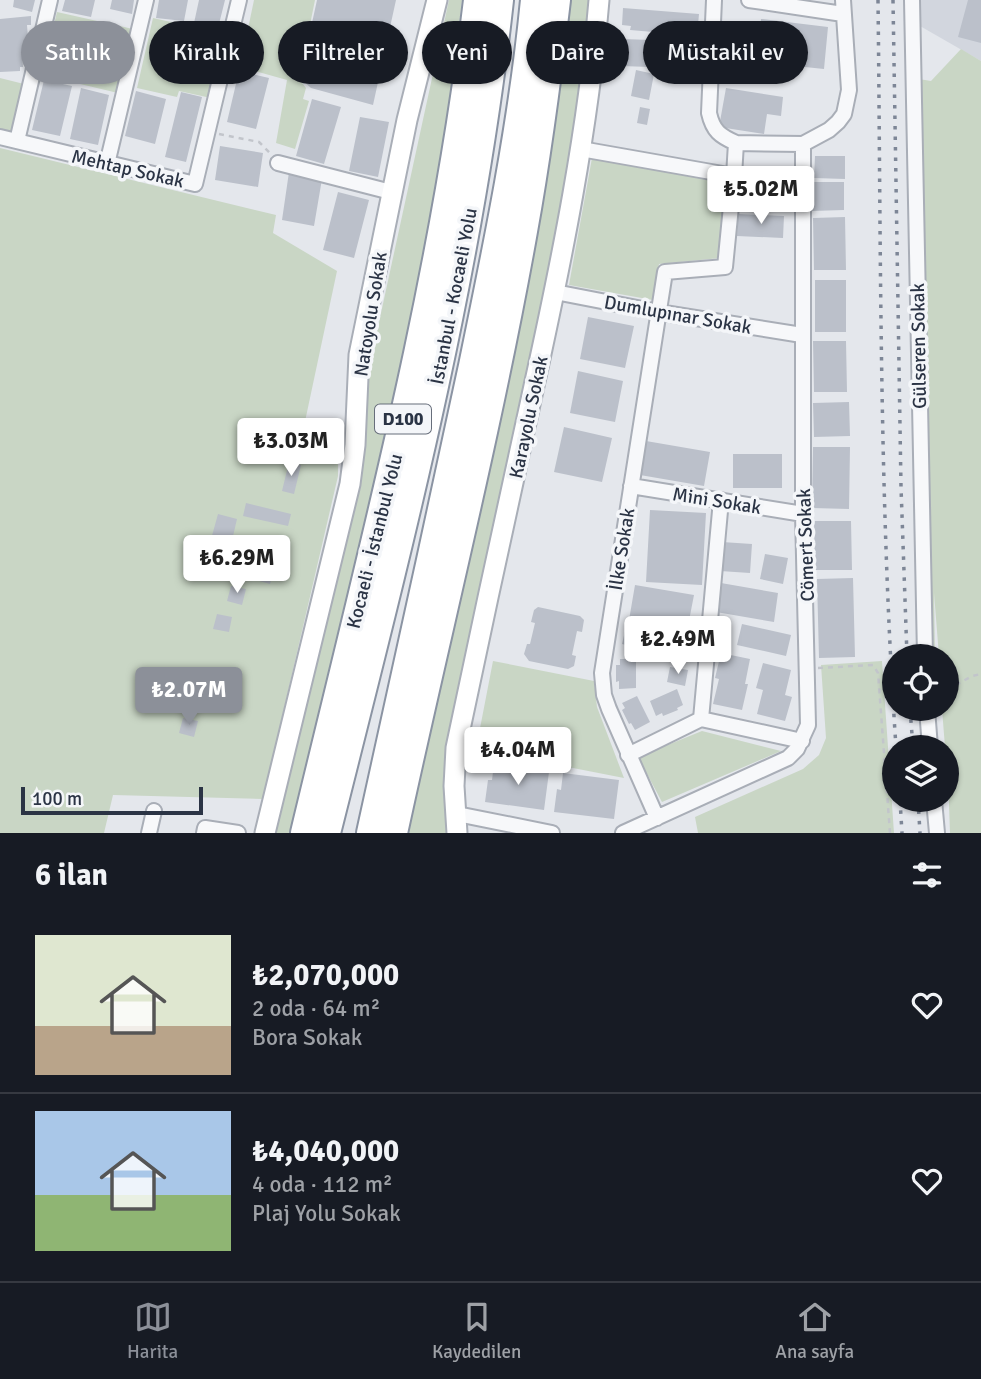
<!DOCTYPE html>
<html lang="tr">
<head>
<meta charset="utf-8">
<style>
  :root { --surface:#171b24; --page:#20242c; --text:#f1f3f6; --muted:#9ea1a6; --line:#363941; --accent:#8c9099 }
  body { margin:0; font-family:Signika,sans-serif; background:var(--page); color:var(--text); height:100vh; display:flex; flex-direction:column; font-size:26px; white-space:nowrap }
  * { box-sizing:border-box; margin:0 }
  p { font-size:23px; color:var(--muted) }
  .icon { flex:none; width:38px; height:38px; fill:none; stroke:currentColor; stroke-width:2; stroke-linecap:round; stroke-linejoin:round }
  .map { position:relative; height:833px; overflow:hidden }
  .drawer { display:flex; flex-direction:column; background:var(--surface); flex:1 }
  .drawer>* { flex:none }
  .hud { position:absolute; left:21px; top:21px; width:940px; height:63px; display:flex; gap:14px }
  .tools { position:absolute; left:882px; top:644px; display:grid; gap:14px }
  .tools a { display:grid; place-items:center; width:77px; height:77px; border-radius:50%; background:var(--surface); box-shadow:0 2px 5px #0004; font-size:35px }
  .scale { position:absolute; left:21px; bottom:18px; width:182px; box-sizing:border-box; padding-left:7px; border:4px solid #2b3445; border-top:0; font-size:19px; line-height:24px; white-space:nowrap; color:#2b3445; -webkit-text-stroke:5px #f4f6f9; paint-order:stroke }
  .price { position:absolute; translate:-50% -60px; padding:0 16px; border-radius:7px; background:#fff; color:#222; font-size:23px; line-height:46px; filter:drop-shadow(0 2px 4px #0008) }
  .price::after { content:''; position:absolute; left:50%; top:42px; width:21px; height:16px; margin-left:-10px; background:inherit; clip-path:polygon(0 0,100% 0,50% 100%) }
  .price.selected { background:var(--accent); color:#fff }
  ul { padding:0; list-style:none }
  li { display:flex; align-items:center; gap:21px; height:175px; padding:0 35px }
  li+li { border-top:2px solid var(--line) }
  li span { display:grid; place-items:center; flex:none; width:196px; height:140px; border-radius:0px; color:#555 }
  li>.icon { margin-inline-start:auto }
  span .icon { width:84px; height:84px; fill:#fffc; stroke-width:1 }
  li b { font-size:30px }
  h2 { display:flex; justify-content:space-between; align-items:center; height:84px; padding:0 35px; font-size:30px }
  .pill { padding:0 24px; border-radius:32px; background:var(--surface); box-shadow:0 2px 5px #0004; font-size:24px; line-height:63px }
  .pill.selected { background:var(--accent); color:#fff }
  .menu { display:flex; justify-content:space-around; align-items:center; height:98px; border-top:2px solid var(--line); background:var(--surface); font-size:19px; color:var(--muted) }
  .menu a { display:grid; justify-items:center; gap:4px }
  .menu .selected { color:var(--accent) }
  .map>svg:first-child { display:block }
  .built { fill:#d2d6de }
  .green { fill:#c9d6c5 }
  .building { fill:#bbc0ca }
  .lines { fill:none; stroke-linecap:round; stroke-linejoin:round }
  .street-casing { stroke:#a9aeb7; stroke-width:18 }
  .secondary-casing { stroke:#a9aeb7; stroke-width:23 }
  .highway-casing { stroke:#8b94a3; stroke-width:30 }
  .path { stroke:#c2c5cb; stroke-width:2.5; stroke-dasharray:5 5; stroke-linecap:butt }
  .street { stroke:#f7f8fa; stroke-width:14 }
  .secondary { stroke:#fff; stroke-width:19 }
  .highway { stroke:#fff; stroke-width:26 }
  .rail { stroke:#7d8696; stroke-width:3.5; stroke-dasharray:3.5 7; stroke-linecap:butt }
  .labels { text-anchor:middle; stroke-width:7; stroke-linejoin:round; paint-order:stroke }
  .shield { fill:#f4f6f9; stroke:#676e7b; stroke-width:2 }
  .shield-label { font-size:18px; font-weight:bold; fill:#2b3445 }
  .street-label { font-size:19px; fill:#2b3445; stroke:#f4f6f9 }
</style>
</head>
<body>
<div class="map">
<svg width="981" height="833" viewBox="0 0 981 833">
  <rect width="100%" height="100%" fill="#e4e7ec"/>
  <path class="built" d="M 920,0 L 981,0 L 981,61 L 920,26 Z"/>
  <path class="green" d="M 254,0 L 315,0 L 299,79 L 306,88 L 303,99 L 309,101 L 295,149 L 276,143 L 287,80 L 240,67 Z
    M 449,0 L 462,0 L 443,156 L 410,342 L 291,833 L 272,833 L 359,481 L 371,359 Z
    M 568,0 L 592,0 L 589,39 L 554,257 L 445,765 L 446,833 L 407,833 Z
    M 57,12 L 133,29 L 118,93 L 42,75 Z
    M 153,18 L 225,34 L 211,98 L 179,91 L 177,97 L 137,88 Z
    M 961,49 L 981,61 L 981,833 L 950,833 L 947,747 L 945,747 L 942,709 L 947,709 L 947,656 L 939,656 L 934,593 L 935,656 L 930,656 L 919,79 L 931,81 Z
    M 0,78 L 24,84 L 12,135 L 0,132 Z
    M 0,148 L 276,215 L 273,233 L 337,271 L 300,445 L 338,455 L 338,476 L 263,799 L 113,795 L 104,833 L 0,833 Z
    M 592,158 L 729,181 L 720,258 L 659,264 L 653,300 L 569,285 Z
    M 493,661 L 594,681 L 597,707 L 624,778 L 476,749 Z
    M 882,661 L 894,833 L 698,833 L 695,817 L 803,769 L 819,755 L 826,738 L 821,665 Z
    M 702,731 L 781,751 L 662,802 L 638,757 Z"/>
  <path class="building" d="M 14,0 L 35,0 L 32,12 L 13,7 Z
    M 65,0 L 95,0 L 91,17 L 62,11 Z
    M 112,0 L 134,0 L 132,14 L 110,9 Z
    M 159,0 L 188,0 L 184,21 L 156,18 Z
    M 199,0 L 225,0 L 218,28 L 194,23 Z
    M 317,0 L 396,0 L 373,105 L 311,88 L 300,78 Z
    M 968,0 L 981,0 L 981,43 L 958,37 Z
    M 623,8 L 699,14 L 695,57 L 668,55 L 671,30 L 666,29 L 665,33 L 630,30 L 631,26 L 622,25 Z
    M 31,16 L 31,25 L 27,25 L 28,38 L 24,39 L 25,53 L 22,53 L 23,67 L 20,67 L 20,71 L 0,72 L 0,19 Z
    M 761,19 L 828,27 L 824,69 L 757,62 Z
    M 623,39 L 650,40 L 649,67 L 622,66 Z
    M 636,70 L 654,74 L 649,100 L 631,96 Z
    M 239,71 L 269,78 L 256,129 L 227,122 Z
    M 44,80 L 72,86 L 60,136 L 32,130 Z
    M 81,88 L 109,95 L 98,145 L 70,139 Z
    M 726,88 L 783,97 L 781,116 L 767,114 L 764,134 L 719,127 Z
    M 136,91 L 166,99 L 155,144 L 125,136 Z
    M 181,92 L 202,97 L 186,162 L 165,157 Z
    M 312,99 L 341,107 L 324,164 L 296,156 Z
    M 640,107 L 650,109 L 647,125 L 637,123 Z
    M 360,117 L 389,122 L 378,177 L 349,171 Z
    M 220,146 L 263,153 L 258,187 L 215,180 Z
    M 815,156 L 845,156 L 845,179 L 814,178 Z
    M 289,172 L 322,179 L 314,226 L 282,220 Z
    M 739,175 L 782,178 L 780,201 L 737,198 Z
    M 812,182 L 844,182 L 844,210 L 812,211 Z
    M 338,192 L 369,200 L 354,258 L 323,250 Z
    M 738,214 L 784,216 L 783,238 L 737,236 Z
    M 845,217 L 846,270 L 814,270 L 813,218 Z
    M 815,280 L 846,280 L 846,332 L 815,332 Z
    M 588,317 L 634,326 L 625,368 L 580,359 Z
    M 813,341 L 846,341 L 847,392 L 814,392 Z
    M 578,371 L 623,381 L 615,422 L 570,413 Z
    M 849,402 L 850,436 L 814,437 L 813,403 Z
    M 564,427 L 612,438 L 602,482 L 554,472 Z
    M 646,441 L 710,452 L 704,486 L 640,475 Z
    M 813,447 L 850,447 L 849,509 L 812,508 Z
    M 733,454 L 782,454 L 782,488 L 733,488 Z
    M 289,462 L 301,465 L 294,494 L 282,491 Z
    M 246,503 L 291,514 L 288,526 L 243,516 Z
    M 650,510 L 706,513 L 702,585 L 646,582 Z
    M 218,514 L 237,519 L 230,549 L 210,543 Z
    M 814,521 L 851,521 L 852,570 L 815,570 Z
    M 236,541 L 282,553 L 279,567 L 275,566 L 270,584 L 228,572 Z
    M 722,542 L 752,544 L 750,573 L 720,571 Z
    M 765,554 L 788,558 L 783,584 L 760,579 Z
    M 202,561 L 217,564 L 213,580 L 198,576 Z
    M 853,578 L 855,657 L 819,658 L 817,579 Z
    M 721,583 L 778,593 L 774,622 L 716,612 Z
    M 635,585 L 694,595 L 687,631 L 629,620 Z
    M 231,586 L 246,589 L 242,605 L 227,601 Z
    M 538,607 L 580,616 L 584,620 L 582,632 L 577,631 L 572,655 L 576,656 L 574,666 L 568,669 L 529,661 L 524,654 L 527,644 L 530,644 L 535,623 L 531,622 L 534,610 Z
    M 217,614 L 232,617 L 229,632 L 213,629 Z
    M 742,624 L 791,635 L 786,656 L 737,645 Z
    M 633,626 L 649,630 L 648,633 L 654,635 L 650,651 L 622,644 L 626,627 L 633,629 Z
    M 669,636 L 684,640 L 683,643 L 689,644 L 685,660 L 657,653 L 661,637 L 668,639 Z
    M 721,653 L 750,659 L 745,684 L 748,684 L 742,710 L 713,704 L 719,679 L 715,678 Z
    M 620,659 L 636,659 L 636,688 L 619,689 L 619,681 L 616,682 L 616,665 L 620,665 Z
    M 763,663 L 791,670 L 785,695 L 792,697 L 785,721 L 757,714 L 763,690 L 756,688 Z
    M 670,667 L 688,670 L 685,686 L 667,682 Z
    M 677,689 L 683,705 L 677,708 L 678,710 L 663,716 L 662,713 L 656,716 L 650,701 Z
    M 637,696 L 650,722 L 635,730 L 631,723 L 629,724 L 622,710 L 625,708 L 622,703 Z
    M 183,718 L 198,721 L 194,737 L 179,733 Z
    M 494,764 L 549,772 L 544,810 L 485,802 L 488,780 L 492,780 Z
    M 563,773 L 619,780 L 614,819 L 554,812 L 557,789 L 561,790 Z"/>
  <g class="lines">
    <defs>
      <path id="street" d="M 714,0 L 709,113 C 713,131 720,136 736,143
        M 749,0 L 843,14
        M 912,0 L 925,656
        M 0,137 L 195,184 L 239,0
        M 17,141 L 50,0
        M 581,149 L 734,176 L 725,267 L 665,272 L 602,673 L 604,695 L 609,709 L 657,818
        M 278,163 L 391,192
        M 107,164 L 146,0
        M 734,176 L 736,143 L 803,144 L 829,130 L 838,122 L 844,114 L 849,90 L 843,0
        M 555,292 L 658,312 L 802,335
        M 631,486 L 803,514
        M 927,709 L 930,747
        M 701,719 L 721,500
        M 701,719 L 802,741
        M 628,755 L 701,719
        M 934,800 L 937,833
        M 457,814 L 552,833
        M 149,833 L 154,811
        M 204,833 L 205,828 L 238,833
        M 623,833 L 788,758 L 797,749 L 808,725 L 803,514 L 803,144"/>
      <path id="secondary" d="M 265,833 L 350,484 L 355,445 L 359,355 L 407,120 L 437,0
        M 457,833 L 454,786 L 456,748 C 481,627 508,507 534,386 C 562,259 588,130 599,0"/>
      <path id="highway" d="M 304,833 C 370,557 444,282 477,0
        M 327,833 C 396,558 469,282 500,0
        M 370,833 C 404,677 439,522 472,366 C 497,245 522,124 534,0
        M 394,833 C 437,633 488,433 524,231 C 538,154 548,77 557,0"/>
    </defs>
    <use href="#street" class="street-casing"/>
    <use href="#secondary" class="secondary-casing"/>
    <use href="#highway" class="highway-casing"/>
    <path class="path" d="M 219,134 L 259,142 L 270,153
      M 818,668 L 873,665 L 878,673 L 890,833
      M 947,690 L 972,676 L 981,674"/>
    <use href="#street" class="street"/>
    <use href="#secondary" class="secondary"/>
    <use href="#highway" class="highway"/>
    <path class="rail" d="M 878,0 C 881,249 879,499 896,747
      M 893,0 L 901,487 L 907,656
      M 910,709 L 913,747
      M 900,800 L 902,833
      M 918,800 L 920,833"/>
  </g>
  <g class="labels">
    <rect class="shield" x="375" y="404.5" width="56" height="29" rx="5"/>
    <g class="shield-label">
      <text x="403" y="425">D100</text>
    </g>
    <g class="street-label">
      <text transform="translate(128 168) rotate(13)" y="7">Mehtap Sokak</text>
      <text transform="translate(453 296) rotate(-79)" y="7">İstanbul - Kocaeli Yolu</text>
      <text transform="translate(370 314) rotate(-81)" y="7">Natoyolu Sokak</text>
      <text transform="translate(678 314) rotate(10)" y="7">Dumlupınar Sokak</text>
      <text transform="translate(918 346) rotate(-91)" y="7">Gülseren Sokak</text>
      <text transform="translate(528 417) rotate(-78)" y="7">Karayolu Sokak</text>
      <text transform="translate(717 500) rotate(9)" y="7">Mini Sokak</text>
      <text transform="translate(374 541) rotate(-76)" y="7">Kocaeli - İstanbul Yolu</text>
      <text transform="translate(805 545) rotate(-92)" y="7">Cömert Sokak</text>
      <text transform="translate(621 549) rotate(-81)" y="7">İlke Sokak</text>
    </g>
  </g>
</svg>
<div class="tools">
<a><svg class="icon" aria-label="locate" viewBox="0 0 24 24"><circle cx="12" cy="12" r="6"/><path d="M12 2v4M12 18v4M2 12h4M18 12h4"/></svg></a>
<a><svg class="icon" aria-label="layers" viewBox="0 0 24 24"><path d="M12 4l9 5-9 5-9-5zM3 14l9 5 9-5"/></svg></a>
</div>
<div class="scale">100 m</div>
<b class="price" style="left:761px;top:226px">₺5.02M</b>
<b class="price" style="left:291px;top:478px">₺3.03M</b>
<b class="price" style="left:237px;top:595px">₺6.29M</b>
<b class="price" style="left:678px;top:676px">₺2.49M</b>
<b class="price selected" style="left:189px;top:727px">₺2.07M</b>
<b class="price" style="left:518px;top:787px">₺4.04M</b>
<div class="hud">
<a class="pill selected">Satılık</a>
<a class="pill">Kiralık</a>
<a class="pill">Filtreler</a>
<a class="pill">Yeni</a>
<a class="pill">Daire</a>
<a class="pill">Müstakil ev</a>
</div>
</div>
<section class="drawer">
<h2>6 ilan<svg class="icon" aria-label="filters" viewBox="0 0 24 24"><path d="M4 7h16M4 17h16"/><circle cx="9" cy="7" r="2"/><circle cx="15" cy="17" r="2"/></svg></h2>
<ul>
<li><span style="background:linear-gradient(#dfe7d0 65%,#b9a48a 0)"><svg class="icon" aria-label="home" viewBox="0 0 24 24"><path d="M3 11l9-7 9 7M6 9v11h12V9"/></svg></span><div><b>₺2,070,000</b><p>2 oda · 64 m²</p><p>Bora Sokak</p></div><svg class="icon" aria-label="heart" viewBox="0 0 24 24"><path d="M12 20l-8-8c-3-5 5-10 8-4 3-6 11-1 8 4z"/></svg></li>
<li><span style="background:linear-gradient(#a9c7e8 60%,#8fb573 0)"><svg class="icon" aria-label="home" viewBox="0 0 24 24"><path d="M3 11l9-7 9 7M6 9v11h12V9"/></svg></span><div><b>₺4,040,000</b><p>4 oda · 112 m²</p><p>Plaj Yolu Sokak</p></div><svg class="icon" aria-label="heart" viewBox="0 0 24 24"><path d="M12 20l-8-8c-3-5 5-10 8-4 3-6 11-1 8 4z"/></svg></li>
</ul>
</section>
<nav class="menu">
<a class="selected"><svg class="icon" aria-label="map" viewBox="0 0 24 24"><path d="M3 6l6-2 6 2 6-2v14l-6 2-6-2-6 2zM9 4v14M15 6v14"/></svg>Harita</a>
<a><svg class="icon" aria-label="saved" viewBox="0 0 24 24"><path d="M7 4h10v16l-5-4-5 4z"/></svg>Kaydedilen</a>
<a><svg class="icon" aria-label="home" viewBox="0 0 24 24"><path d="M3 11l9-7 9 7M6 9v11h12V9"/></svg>Ana sayfa</a>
</nav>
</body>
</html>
